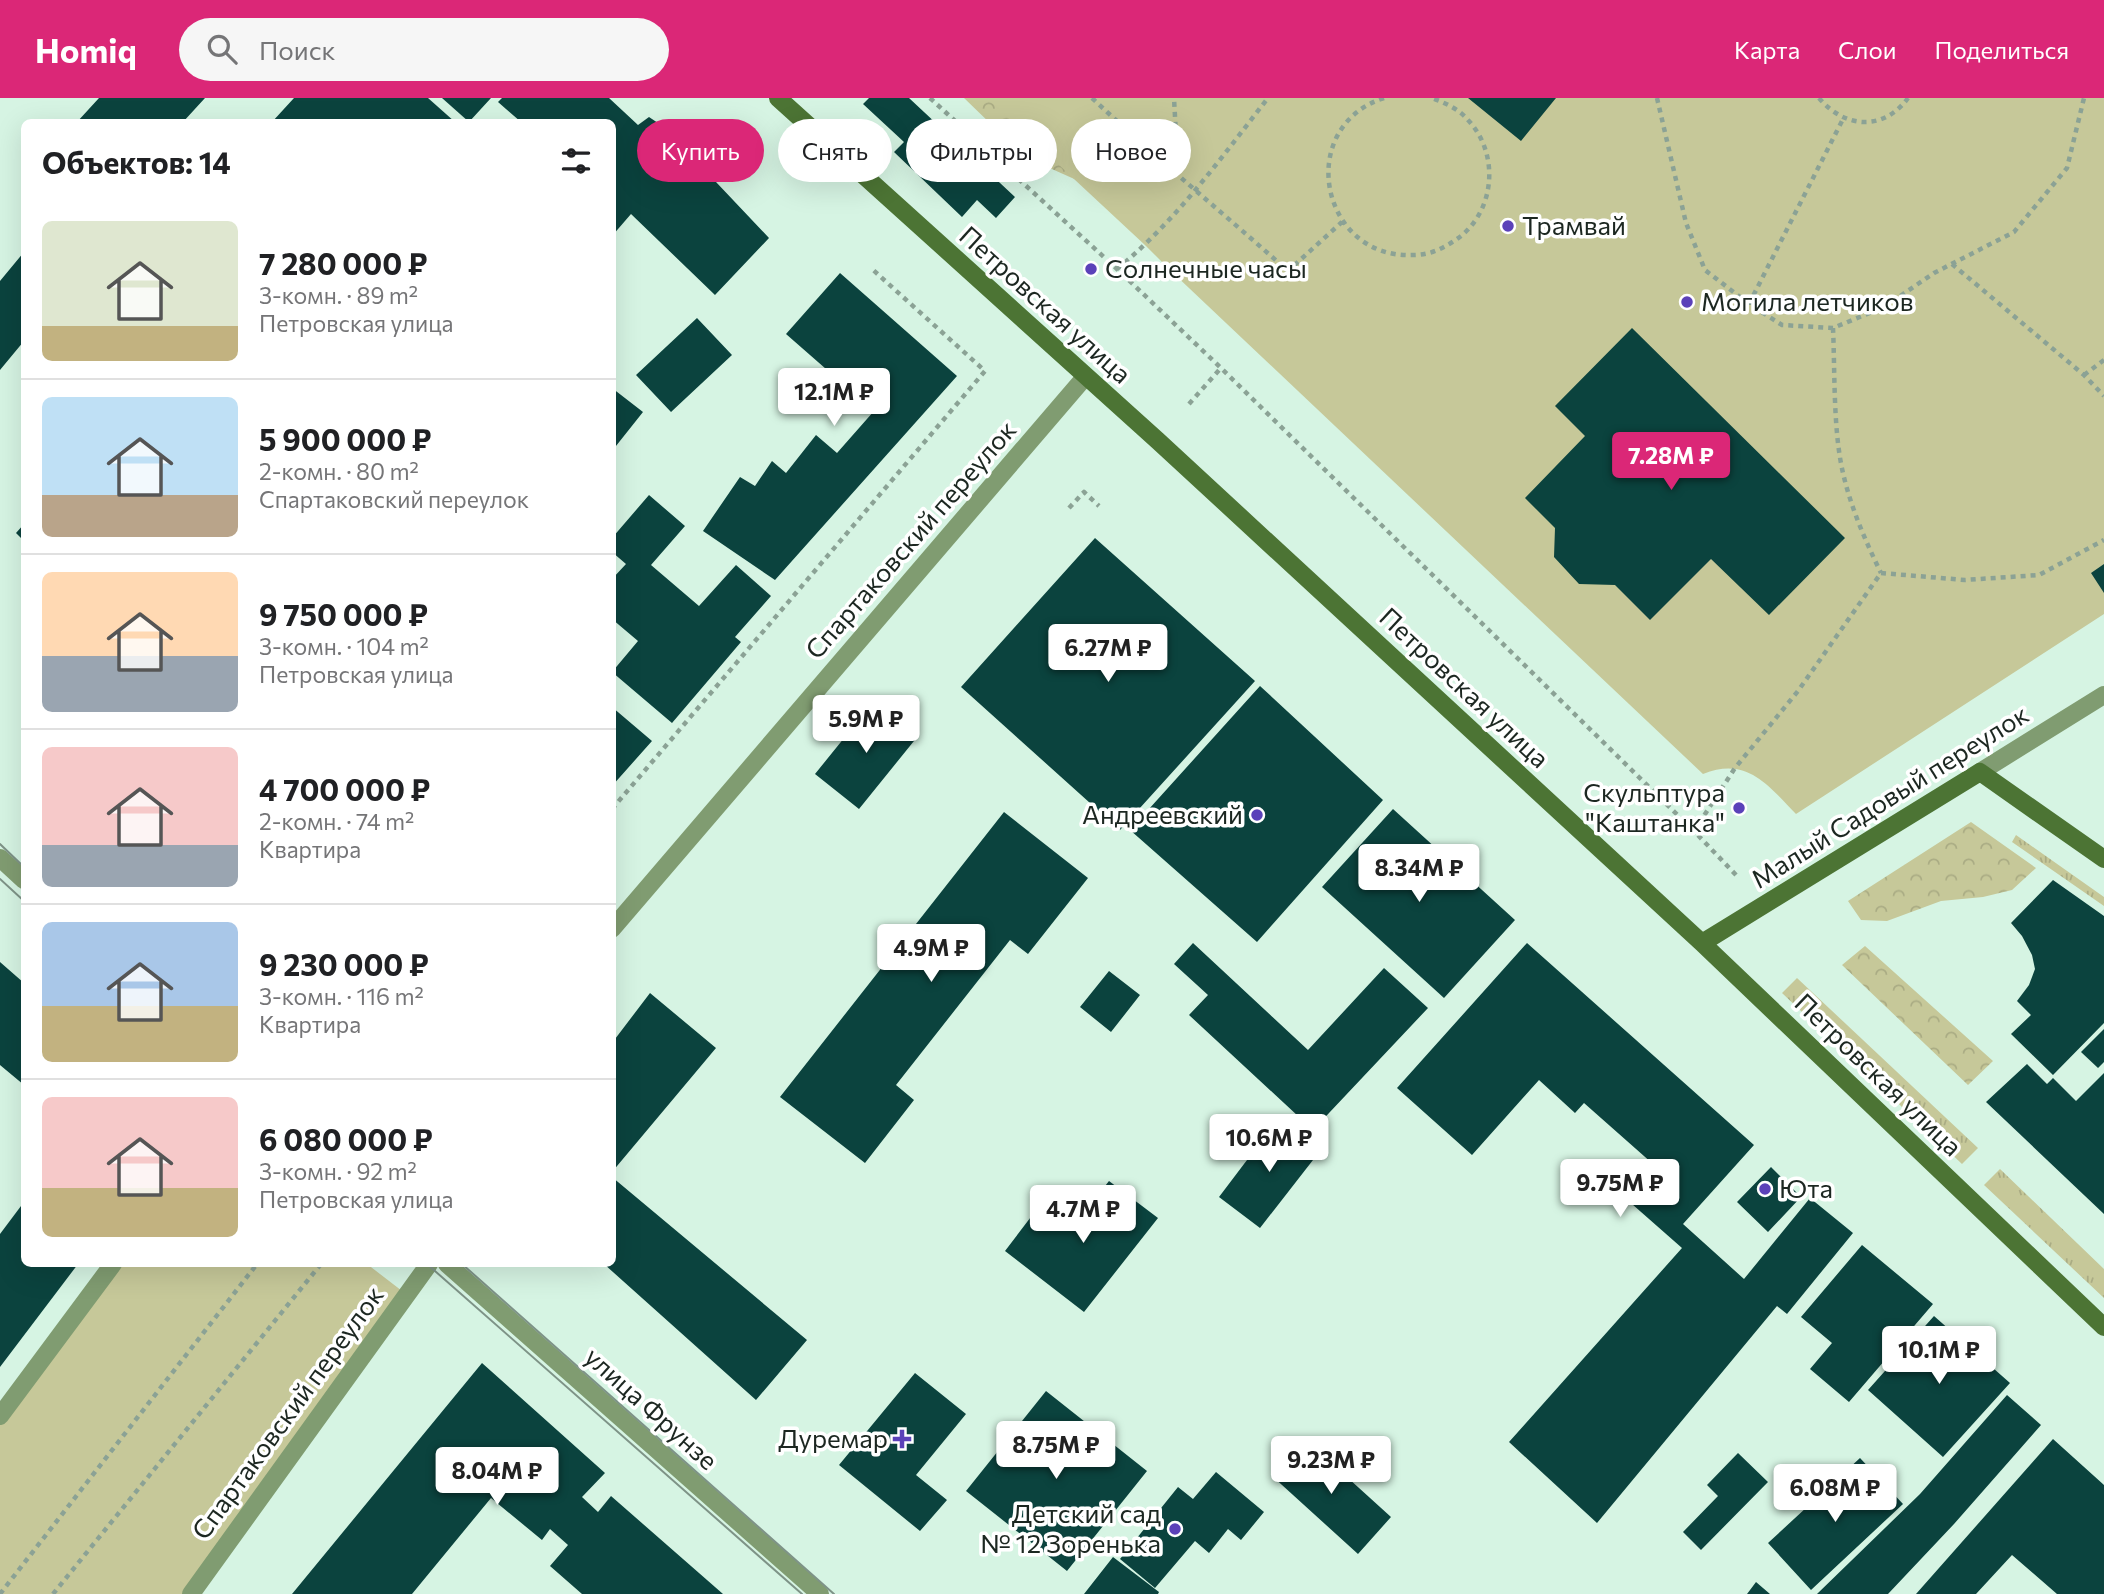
<!DOCTYPE html>
<html lang="ru">
<head>
<meta charset="utf-8">
<style>
  :root { --surface:#fff; --page:#f6f6f6; --text:#202124; --muted:#757577; --line:#e0e0e0; --accent:#db2777 }
  body { margin:0; font-family:Commissioner,sans-serif; background:var(--page); color:var(--text); height:100vh; display:flex; flex-direction:column; font-size:26px; white-space:nowrap }
  * { box-sizing:border-box; margin:0 }
  p { font-size:23px; color:var(--muted) }
  .icon { flex:none; width:38px; height:38px; fill:none; stroke:currentColor; stroke-width:2; stroke-linecap:round; stroke-linejoin:round }
  .map { position:relative; flex:1; overflow:hidden }
  .side { position:absolute; left:21px; top:21px; width:595px; height:1148px; display:flex; flex-direction:column; background:var(--surface); border-radius:10px; box-shadow:0 7px 28px #0002 }
  .side>* { flex:none }
  .hud { position:absolute; left:637px; top:21px; width:665px; height:63px; display:flex; gap:14px }
  .price { position:absolute; translate:-50% -60px; padding:0 16px; border-radius:7px; background:#fff; color:#222; font-size:23px; line-height:46px; filter:drop-shadow(0 2px 4px #0008) }
  .price::after { content:''; position:absolute; left:50%; top:42px; width:21px; height:16px; margin-left:-10px; background:inherit; clip-path:polygon(0 0,100% 0,50% 100%) }
  .price.active { background:var(--accent); color:#fff }
  ul { padding:0; list-style:none }
  li { display:flex; align-items:center; gap:21px; height:175px; padding:0 21px }
  li+li { border-top:2px solid var(--line) }
  li span { display:grid; place-items:center; flex:none; width:196px; height:140px; border-radius:10px; color:#555 }
  li>.icon { margin-inline-start:auto }
  span .icon { width:84px; height:84px; fill:#fffc; stroke-width:1 }
  li b { font-size:30px }
  h2 { display:flex; justify-content:space-between; align-items:center; height:84px; padding:0 21px; font-size:30px }
  .pill { padding:0 24px; border-radius:32px; background:var(--surface); box-shadow:0 7px 28px #0002; font-size:24px; line-height:63px }
  .pill.active { background:var(--accent); color:#fff }
  header { display:flex; align-items:center; gap:42px; box-sizing:border-box; height:98px; padding:0 35px; background:var(--accent); color:#fff }
  header strong { font-size:33px }
  nav { display:flex; gap:38px; margin-inline-start:auto; font-size:24px }
  .search { width:490px; height:63px; background:var(--page); display:flex; align-items:center; gap:18px; box-sizing:border-box; padding:0 24px; border-radius:38px; color:var(--muted); font-size:26px }
  .map>svg:first-child { display:block }
  .grass { fill:url(#grass-tufts) }
  .forest { fill:url(#forest-crowns) }
  .park { fill:#c6c899 }
  .building { fill:#0b433e }
  .lines { fill:none; stroke-linecap:round; stroke-linejoin:round }
  .path { stroke:#8ba295; stroke-width:4.5; stroke-dasharray:5 5; stroke-linecap:butt }
  .minor { stroke:#809c71; stroke-width:18 }
  .secondary { stroke:#4c7434; stroke-width:18 }
  .tram { stroke:#7e9387; stroke-width:2 }
  .poi-dot { fill:#5b41b9; stroke:#fff; stroke-width:2.5 }
  .labels { text-anchor:middle; stroke-width:7; stroke-linejoin:round; paint-order:stroke }
  .poi-label { font-size:26px; fill:#1c2721; stroke:#fff; text-anchor:start }
  .street-label { font-size:26px; fill:#1c2721; stroke:#fff }
</style>
</head>
<body>
<header>
<strong>Homiq</strong>
<div class="search"><svg class="icon" aria-label="search" viewBox="0 0 24 24"><circle cx="10" cy="10" r="6"/><path d="M15 15l6 6"/></svg>Поиск</div>
<nav><a>Карта</a><a>Слои</a><a>Поделиться</a></nav>
</header>
<div class="map">
<svg width="2104" height="1496" viewBox="0 0 2104 1496">
  <defs>
    <pattern id="grass-tufts" width="24" height="20" patternUnits="userSpaceOnUse" patternTransform="scale(1.75)"><rect width="24" height="20" fill="#c6c899"/><path d="M3 7l-1-3M5 7V3M7 7l1-3M15 17l-1-3M17 17v-4M19 17l1-3" fill="none" stroke="#aaac84"/></pattern>
    <pattern id="forest-crowns" width="20" height="18" patternUnits="userSpaceOnUse" patternTransform="scale(1.75)"><rect width="20" height="18" fill="#c6c899"/><path d="M2 6a3 3 0 1 1 6 0M12 15a3 3 0 1 1 6 0" fill="none" stroke="#aaac84"/></pattern>
  </defs>
  <rect width="100%" height="100%" fill="#d6f4e3"/>
  <path class="grass" d="M 2016,737 L 2104,799 L 2104,808 L 2012,744 Z
    M 1797,880 L 1978,1050 L 1962,1066 L 1782,895 Z
    M 2000,1071 L 2104,1171 L 2104,1200 L 1984,1087 Z"/>
  <path class="forest" d="M 964,0 L 1073,0 L 1155,117 L 1025,59 Z
    M 1971,724 L 2036,770 L 2012,792 L 1983,799 L 1941,803 L 1887,823 L 1861,822 L 1848,803 Z
    M 1865,848 L 1993,963 L 1968,987 L 1842,867 Z"/>
  <path class="park" d="M 987,0 L 2104,0 L 2104,516 L 1796,716 C 1768,687 1747,658 1703,676 L 1171,173 L 1146,148 Z
    M 113,1166 L 367,1166 L 406,1196 L 191,1496 L 0,1496 L 0,1318 Z"/>
  <path class="building" d="M 99,0 L 205,0 L 183,24 L 77,24 Z
    M 294,0 L 428,0 L 455,24 L 272,24 Z
    M 442,0 L 491,0 L 469,24 Z
    M 502,0 L 609,0 L 638,27 L 649,19 L 664,29 L 769,140 L 715,197 L 631,116 L 612,138 L 612,24 L 521,24 L 498,4 Z
    M 869,0 L 909,0 L 1015,99 L 996,120 L 977,102 L 962,119 L 894,54 L 904,44 L 863,6 Z
    M 1468,0 L 1556,0 L 1521,43 Z
    M 24,154 L 24,243 L 0,272 L 0,183 Z
    M 840,175 L 957,278 L 775,482 L 703,433 L 740,379 L 755,388 L 772,363 L 786,375 L 816,337 L 837,355 L 874,313 L 786,236 Z
    M 697,220 L 732,257 L 671,314 L 636,277 Z
    M 1632,230 L 1845,440 L 1769,517 L 1711,461 L 1650,522 L 1615,487 L 1579,486 L 1554,459 L 1555,430 L 1525,400 L 1585,338 L 1555,308 Z
    M 612,290 L 643,314 L 612,353 Z
    M 649,397 L 685,428 L 651,467 L 699,508 L 736,467 L 771,498 L 735,539 L 741,544 L 672,625 L 612,574 L 638,543 L 612,521 L 612,481 L 626,466 L 612,454 L 612,440 Z
    M 24,426 L 24,443 L 16,435 Z
    M 1095,440 L 1255,583 L 1120,732 L 961,589 Z
    M 2104,466 L 2104,495 L 2091,475 Z
    M 1260,588 L 1383,702 L 1257,844 L 1130,732 Z
    M 874,603 L 918,638 L 859,711 L 815,676 Z
    M 612,609 L 652,643 L 612,688 Z
    M 1393,711 L 1515,822 L 1444,900 L 1322,789 Z
    M 1004,714 L 1088,780 L 1028,856 L 1010,842 L 896,987 L 914,1002 L 865,1065 L 780,999 Z
    M 2053,782 L 2104,818 L 2104,925 L 2053,977 L 2011,936 L 2031,917 L 2017,903 L 2029,887 L 2035,871 L 2032,857 L 2022,838 L 2011,825 Z
    M 1193,845 L 1308,952 L 1384,870 L 1428,910 L 1313,1032 L 1189,917 L 1208,897 L 1174,866 Z
    M 1527,845 L 1754,1047 L 1683,1126 L 1744,1181 L 1810,1100 L 1853,1135 L 1787,1216 L 1777,1208 L 1597,1425 L 1509,1344 L 1682,1150 L 1624,1099 L 1653,1066 L 1584,1005 L 1575,1015 L 1539,982 L 1472,1057 L 1397,990 Z
    M 0,864 L 24,885 L 24,987 L 0,967 Z
    M 1109,873 L 1140,897 L 1111,934 L 1080,909 Z
    M 650,895 L 716,950 L 612,1074 L 612,945 Z
    M 2104,931 L 2104,964 L 2098,970 L 2081,954 Z
    M 2027,966 L 2047,986 L 2053,980 L 2076,1003 L 2104,975 L 2104,1116 L 1986,1004 Z
    M 1278,1021 L 1320,1053 L 1260,1130 L 1219,1099 Z
    M 1771,1069 L 1801,1099 L 1768,1134 L 1737,1104 Z
    M 612,1079 L 807,1242 L 756,1302 L 604,1166 L 612,1166 Z
    M 1109,1083 L 1158,1120 L 1084,1214 L 1005,1153 L 1040,1107 L 1071,1131 Z
    M 24,1104 L 24,1166 L 78,1166 L 0,1269 L 0,1136 Z
    M 1862,1147 L 1933,1206 L 1849,1304 L 1810,1271 L 1832,1245 L 1801,1219 Z
    M 1934,1218 L 2010,1285 L 1943,1359 L 1868,1292 Z
    M 482,1265 L 605,1375 L 582,1399 L 598,1414 L 611,1398 L 723,1496 L 582,1496 L 550,1468 L 568,1447 L 550,1431 L 542,1442 L 491,1400 L 412,1496 L 292,1496 Z
    M 915,1275 L 966,1316 L 916,1377 L 947,1402 L 920,1433 L 839,1367 Z
    M 1046,1293 L 1147,1373 L 1067,1473 L 966,1393 Z
    M 2007,1297 L 2041,1327 L 1954,1426 L 1888,1496 L 1817,1496 L 1920,1396 Z
    M 1305,1341 L 1391,1419 L 1358,1456 L 1271,1377 Z
    M 2053,1341 L 2104,1387 L 2104,1496 L 2057,1496 L 2012,1457 L 1976,1496 L 1916,1496 Z
    M 1738,1355 L 1768,1384 L 1701,1452 L 1683,1434 L 1718,1398 L 1707,1387 Z
    M 1860,1360 L 1903,1406 L 1811,1492 L 1768,1445 Z
    M 1216,1374 L 1264,1414 L 1241,1442 L 1228,1431 L 1209,1455 L 1195,1443 L 1155,1490 L 1120,1461 L 1178,1389 L 1193,1401 Z
    M 1113,1459 L 1159,1494 L 1158,1496 L 1084,1496 Z
    M 1756,1484 L 1770,1496 L 1747,1496 Z"/>
  <g class="lines">
    <path class="path" d="M 930,0 L 1117,171 L 1221,270 L 1694,733
      M 1092,0 C 1156,60 1223,115 1288,173 L 1342,124
      M 1384,0 C 1294,29 1320,162 1414,157 C 1429,157 1442,151 1454,143 C 1495,117 1501,57 1468,22 C 1459,11 1445,5 1432,0
      M 1657,0 L 1686,125 L 1705,172 L 1749,206 L 1782,227 L 1833,230 L 1884,209 L 1934,175 L 2014,134 L 2067,70 L 2084,0
      M 1819,0 C 1844,30 1883,34 1908,0
      M 1161,65 L 1176,37 L 1174,0
      M 1952,166 L 2084,277 L 2104,298
      M 1117,171 C 1176,123 1221,60 1268,0
      M 1749,206 L 1843,21
      M 1833,230 C 1835,274 1833,332 1843,375 C 1851,410 1865,442 1881,475
      M 2084,277 L 2104,262
      M 1189,306 L 1221,270
      M 1069,410 L 1084,394 L 1099,408
      M 1881,475 L 1965,482 L 2039,477 L 2104,442
      M 612,711 L 985,273 L 872,171
      M 1736,777 L 1694,733 L 1735,670 L 1798,593 L 1881,475
      M 0,1496 L 257,1166
      M 53,1496 L 321,1166"/>
    <path class="minor" d="M 1980,674 L 2104,597
      M 0,760 L 24,782
      M 612,831 L 1085,279
      M 447,1166 L 820,1496
      M 0,1318 L 113,1166
      M 191,1496 L 429,1166"/>
    <path class="secondary" d="M 778,0 L 1157,342 L 1702,845 L 2104,1229
      M 1702,845 L 1980,674 L 2104,761"/>
    <path class="tram" d="M 0,746 L 24,769
      M 0,781 L 24,803
      M 427,1166 L 802,1496
      M 462,1166 L 834,1496"/>
  </g>
  <g class="poi-dot">
    <circle cx="1508" cy="128" r="7"/>
    <circle cx="1091" cy="171" r="7"/>
    <circle cx="1687" cy="204" r="7"/>
    <circle cx="1739" cy="710" r="7"/>
    <circle cx="1257" cy="717" r="7"/>
    <circle cx="1765" cy="1091" r="7"/>
    <path d="M898.5 1330.5h7v7h7v7h-7v7h-7v-7h-7v-7h7z"/>
    <circle cx="1175" cy="1431" r="7"/>
  </g>
  <g class="labels">
    <g class="poi-label">
      <text x="1522" y="137">Трамвай</text>
      <text x="1105" y="180">Солнечные часы</text>
      <text x="1701" y="213">Могила летчиков</text>
      <text x="1725" y="704" text-anchor="end">Скульптура<tspan x="1725" dy="30">"Каштанка"</tspan></text>
      <text x="1243" y="726" text-anchor="end">Андреевский</text>
      <text x="1779" y="1100">Юта</text>
      <text x="888" y="1350" text-anchor="end">Дуремар</text>
      <text x="1161" y="1425" text-anchor="end">Детский сад<tspan x="1161" dy="30">№ 12 Зоренька</tspan></text>
    </g>
    <g class="street-label">
      <text transform="translate(1045 207) rotate(42)" y="9">Петровская улица</text>
      <text transform="translate(911 442) rotate(-49)" y="9">Спартаковский переулок</text>
      <text transform="translate(1464 590) rotate(43)" y="9">Петровская улица</text>
      <text transform="translate(1890 699) rotate(-32)" y="9">Малый Садовый переулок</text>
      <text transform="translate(1878 977) rotate(44)" y="9">Петровская улица</text>
      <text transform="translate(651 1311) rotate(42)" y="9">улица Фрунзе</text>
      <text transform="translate(288 1315) rotate(-54)" y="9">Спартаковский переулок</text>
    </g>
  </g>
</svg>
<b class="price" style="left:834px;top:330px">12.1M ₽</b>
<b class="price active" style="left:1671px;top:394px">7.28M ₽</b>
<b class="price" style="left:1108px;top:586px">6.27M ₽</b>
<b class="price" style="left:866px;top:657px">5.9M ₽</b>
<b class="price" style="left:1419px;top:806px">8.34M ₽</b>
<b class="price" style="left:931px;top:886px">4.9M ₽</b>
<b class="price" style="left:1269px;top:1076px">10.6M ₽</b>
<b class="price" style="left:1620px;top:1121px">9.75M ₽</b>
<b class="price" style="left:1083px;top:1147px">4.7M ₽</b>
<b class="price" style="left:1939px;top:1288px">10.1M ₽</b>
<b class="price" style="left:1056px;top:1383px">8.75M ₽</b>
<b class="price" style="left:1331px;top:1398px">9.23M ₽</b>
<b class="price" style="left:497px;top:1409px">8.04M ₽</b>
<b class="price" style="left:1835px;top:1426px">6.08M ₽</b>
<div class="hud">
<a class="pill active">Купить</a>
<a class="pill">Снять</a>
<a class="pill">Фильтры</a>
<a class="pill">Новое</a>
</div>
<section class="side">
<h2>Объектов: 14<svg class="icon" aria-label="filters" viewBox="0 0 24 24"><path d="M4 7h16M4 17h16"/><circle cx="9" cy="7" r="2"/><circle cx="15" cy="17" r="2"/></svg></h2>
<ul>
<li><span style="background:linear-gradient(#dfe7d0 75%,#c2b280 0)"><svg class="icon" aria-label="home" viewBox="0 0 24 24"><path d="M3 11l9-7 9 7M6 9v11h12V9"/></svg></span><div><b>7 280 000 ₽</b><p>3-комн. · 89 m²</p><p>Петровская улица</p></div></li>
<li><span style="background:linear-gradient(#bfe0f5 70%,#b9a48a 0)"><svg class="icon" aria-label="home" viewBox="0 0 24 24"><path d="M3 11l9-7 9 7M6 9v11h12V9"/></svg></span><div><b>5 900 000 ₽</b><p>2-комн. · 80 m²</p><p>Спартаковский переулок</p></div></li>
<li><span style="background:linear-gradient(#ffd9b3 60%,#9aa5b1 0)"><svg class="icon" aria-label="home" viewBox="0 0 24 24"><path d="M3 11l9-7 9 7M6 9v11h12V9"/></svg></span><div><b>9 750 000 ₽</b><p>3-комн. · 104 m²</p><p>Петровская улица</p></div></li>
<li><span style="background:linear-gradient(#f6c9c9 70%,#9aa5b1 0)"><svg class="icon" aria-label="home" viewBox="0 0 24 24"><path d="M3 11l9-7 9 7M6 9v11h12V9"/></svg></span><div><b>4 700 000 ₽</b><p>2-комн. · 74 m²</p><p>Квартира</p></div></li>
<li><span style="background:linear-gradient(#a9c7e8 60%,#c2b280 0)"><svg class="icon" aria-label="home" viewBox="0 0 24 24"><path d="M3 11l9-7 9 7M6 9v11h12V9"/></svg></span><div><b>9 230 000 ₽</b><p>3-комн. · 116 m²</p><p>Квартира</p></div></li>
<li><span style="background:linear-gradient(#f6c9c9 65%,#c2b280 0)"><svg class="icon" aria-label="home" viewBox="0 0 24 24"><path d="M3 11l9-7 9 7M6 9v11h12V9"/></svg></span><div><b>6 080 000 ₽</b><p>3-комн. · 92 m²</p><p>Петровская улица</p></div></li>
</ul>
</section>
</div>
</body>
</html>
